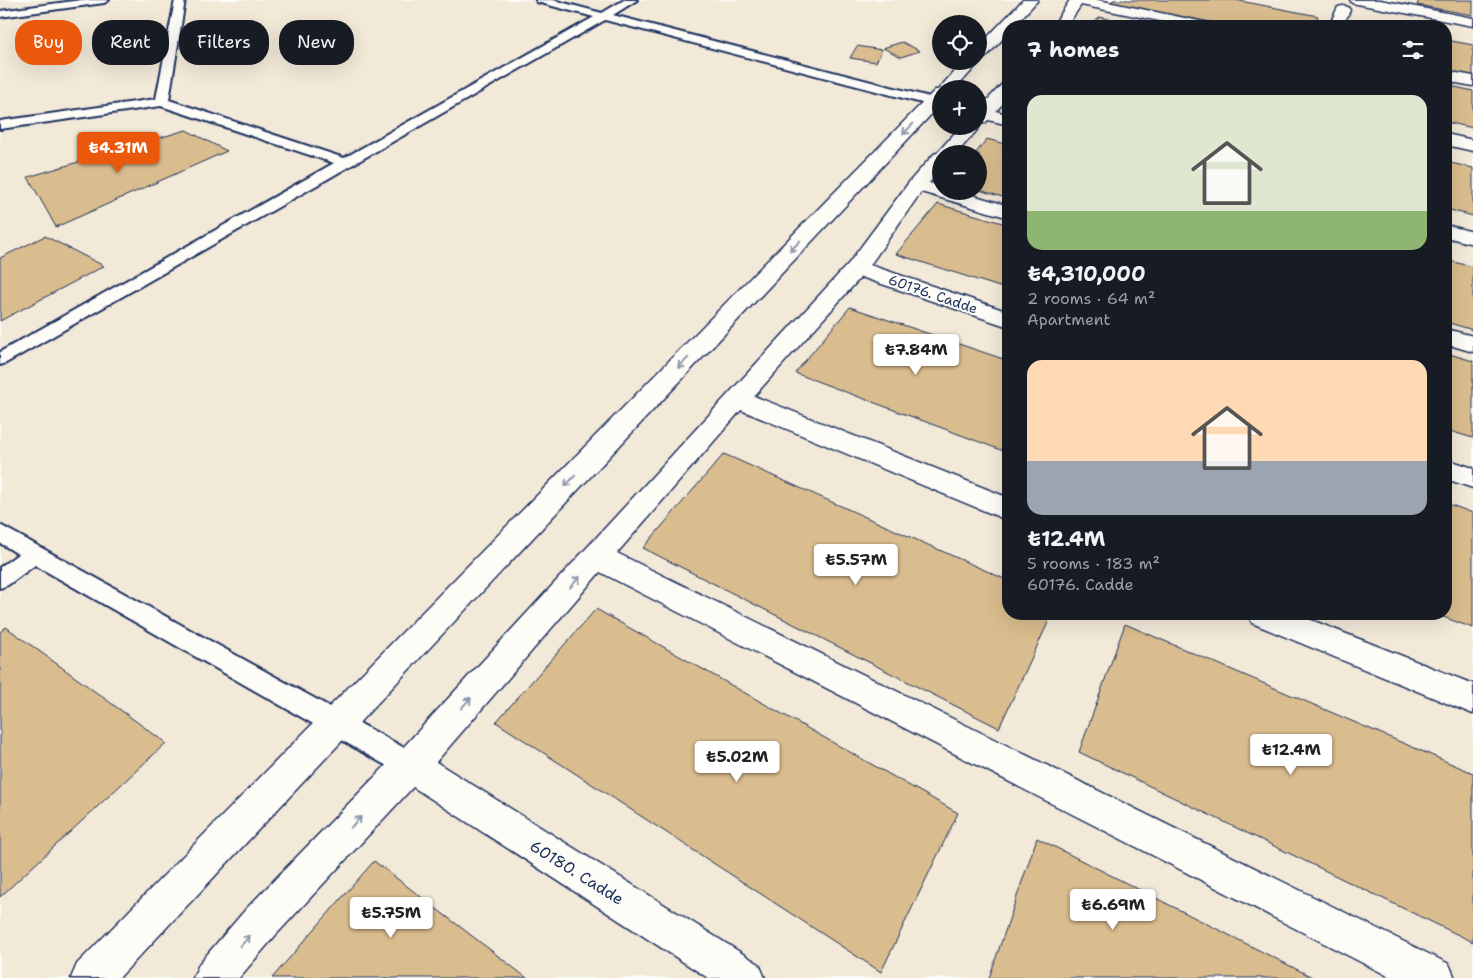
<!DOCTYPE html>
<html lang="en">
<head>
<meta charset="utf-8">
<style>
  :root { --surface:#171b24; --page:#20242c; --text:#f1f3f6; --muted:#9ea1a6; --accent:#ea580c }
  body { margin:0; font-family:"Shantell Sans",sans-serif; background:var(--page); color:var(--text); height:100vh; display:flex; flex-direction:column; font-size:19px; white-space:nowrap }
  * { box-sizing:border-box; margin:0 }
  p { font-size:16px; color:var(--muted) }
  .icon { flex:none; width:28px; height:28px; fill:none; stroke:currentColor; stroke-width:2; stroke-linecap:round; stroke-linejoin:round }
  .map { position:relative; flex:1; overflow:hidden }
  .drawer { position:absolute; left:1002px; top:20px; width:450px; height:600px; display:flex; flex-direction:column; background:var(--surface); border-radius:20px; box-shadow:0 5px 20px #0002 }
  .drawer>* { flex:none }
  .top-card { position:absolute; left:15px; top:20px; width:475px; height:45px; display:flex; gap:10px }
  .fabs { position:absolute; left:932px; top:15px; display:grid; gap:10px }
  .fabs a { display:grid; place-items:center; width:55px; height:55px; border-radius:50%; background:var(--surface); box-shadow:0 5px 20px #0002; font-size:25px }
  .price { position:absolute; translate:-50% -42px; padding:0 11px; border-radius:5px; background:#fff; color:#222; font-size:16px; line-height:32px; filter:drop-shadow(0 1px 2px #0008) }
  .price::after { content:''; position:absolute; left:50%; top:30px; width:15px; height:11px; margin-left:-8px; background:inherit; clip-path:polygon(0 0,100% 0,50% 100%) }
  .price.on { background:var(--accent); color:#fff }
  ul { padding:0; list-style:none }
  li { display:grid; align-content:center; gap:10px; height:265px; padding:0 25px }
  li span { display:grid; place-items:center; height:155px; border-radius:15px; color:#555 }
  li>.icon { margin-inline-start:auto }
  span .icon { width:90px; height:90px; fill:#fffc; stroke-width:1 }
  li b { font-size:21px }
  h2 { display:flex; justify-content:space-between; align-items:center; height:60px; padding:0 25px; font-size:21px }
  .tag { padding:0 18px; border-radius:20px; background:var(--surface); box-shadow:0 5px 20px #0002; font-size:18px; line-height:45px }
  .tag.on { background:var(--accent); color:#fff }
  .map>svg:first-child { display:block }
  .built { fill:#f2e9d8; fill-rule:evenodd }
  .building { fill:#dabd8e; stroke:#1b2f5e }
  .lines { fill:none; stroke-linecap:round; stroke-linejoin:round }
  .lane-casing { stroke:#1b2f5e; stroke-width:4 }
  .street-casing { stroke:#1b2f5e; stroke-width:3 }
  .secondary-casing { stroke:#1b2f5e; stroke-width:3 }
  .lane { fill:#fdfcf7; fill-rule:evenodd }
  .street { fill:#fdfcf7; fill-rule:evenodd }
  .secondary { fill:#fdfcf7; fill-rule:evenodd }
  .oneway { stroke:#8c96aa }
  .labels { text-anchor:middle; stroke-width:4; stroke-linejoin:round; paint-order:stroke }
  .street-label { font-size:14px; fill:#1b2f5e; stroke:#fdfcf7 }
  .near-street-label { font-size:16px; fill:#1b2f5e; stroke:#fdfcf7 }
</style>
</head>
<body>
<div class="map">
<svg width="1473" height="978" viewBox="0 0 1473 978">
  <rect width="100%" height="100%" fill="#fdfcf7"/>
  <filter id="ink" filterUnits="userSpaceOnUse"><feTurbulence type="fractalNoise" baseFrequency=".02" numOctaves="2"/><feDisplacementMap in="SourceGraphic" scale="10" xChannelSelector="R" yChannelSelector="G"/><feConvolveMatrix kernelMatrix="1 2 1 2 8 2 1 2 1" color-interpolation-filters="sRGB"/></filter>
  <g filter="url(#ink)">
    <path class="built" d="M 0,0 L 1473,0 L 1473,978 L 0,978 ZM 941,24 L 979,24 L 979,61 L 941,61 ZM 1009,26 L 1446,26 L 1446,614 L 1009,614 ZM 941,89 L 979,89 L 979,126 L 941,126 ZM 941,154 L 979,154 L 979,191 L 941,191 Z"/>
    <path class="building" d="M 1113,0 L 1235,0 L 1318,16 L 1314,26 L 1231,26 L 1111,3 Z
      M 1419,0 L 1473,0 L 1473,15 L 1417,5 Z
      M 1099,17 L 1144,26 L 1092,26 Z
      M 1446,40 L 1473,45 L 1473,77 L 1446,71 Z
      M 902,42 L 920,51 L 901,57 L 883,48 Z
      M 857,46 L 882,50 L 876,62 L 850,58 Z
      M 1446,85 L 1473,91 L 1473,128 L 1446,122 Z
      M 186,130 L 227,151 L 56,227 L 28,177 Z
      M 987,139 L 1009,145 L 1009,199 L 979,190 L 979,154 L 975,154 Z
      M 1446,162 L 1473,168 L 1473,216 L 1446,209 Z
      M 938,204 L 1009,225 L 1009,290 L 896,254 Z
      M 45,236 L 104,266 L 0,321 L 0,258 Z
      M 1446,260 L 1473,267 L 1473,330 L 1446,322 Z
      M 850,307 L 1009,361 L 1009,453 L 795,373 Z
      M 1446,353 L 1473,361 L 1473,438 L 1446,430 Z
      M 724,454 L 1009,581 L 1009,614 L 1052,614 L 999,728 L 643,548 Z
      M 1446,503 L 1473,513 L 1473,628 L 1435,614 L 1446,614 Z
      M 596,609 L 958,813 L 881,972 L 496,722 Z
      M 1125,624 L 1473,773 L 1473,942 L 1079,752 Z
      M 6,627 L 166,743 L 0,897 L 0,632 Z
      M 1037,838 L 1314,978 L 989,978 Z
      M 374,861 L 527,978 L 272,978 Z"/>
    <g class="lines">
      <defs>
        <path id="lane" d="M 81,0 L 109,0 L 104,3 L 0,17 L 0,11 Z
          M 175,0 L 185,0 L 169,100 L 344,158 L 594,17 L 537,2 L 536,0 L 553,0 L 602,13 L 624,0 L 637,0 L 613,15 L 941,100 L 941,108 L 605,20 L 6,363 L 0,365 L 0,352 L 334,163 L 161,106 L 0,129 L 0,121 L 156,99 Z
          M 0,525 L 419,756 L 423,765 L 419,774 L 410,777 L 401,774 L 35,565 L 8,585 L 0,588 L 0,567 L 18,554 L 0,543 Z"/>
        <path id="street" d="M 1023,0 L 1038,0 L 1014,26 L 1009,26 L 1009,32 L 985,58 L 979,60 L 980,61 L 978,64 L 955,89 L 941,89 L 941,104 L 119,978 L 71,978 L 77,964 L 935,90 L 938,90 L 963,61 L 979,61 L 979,46 Z
          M 1070,0 L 1098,0 L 1204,22 L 1209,23 L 1211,26 L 1184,26 L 1081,5 L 1067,26 L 1053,26 Z
          M 1343,6 L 1348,7 L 1350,10 L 1343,26 L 1329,26 L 1338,7 Z
          M 1446,71 L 1473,76 L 1473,86 L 1446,81 Z
          M 1009,82 L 1009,97 L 996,111 L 1009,115 L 1009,125 L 988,120 L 985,123 L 979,124 L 979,109 L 1003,83 Z
          M 979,124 L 980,126 L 977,130 L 956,154 L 941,154 L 941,169 L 929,183 L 941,186 L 941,191 L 959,191 L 1009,206 L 1009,218 L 921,192 L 870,265 L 1009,312 L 1009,327 L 861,277 L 754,396 L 1009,498 L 1009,521 L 741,410 L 617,553 L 1449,964 L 1455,978 L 1392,978 L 600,572 L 436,762 L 759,964 L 765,978 L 708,978 L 413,787 L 274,937 L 239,978 L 193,978 L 199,964 L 246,909 L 398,753 L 849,263 L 910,181 L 934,154 L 937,153 L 961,126 L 979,126 Z
          M 1446,134 L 1473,140 L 1473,151 L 1446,145 Z
          M 1446,225 L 1473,232 L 1473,244 L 1446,237 Z
          M 1446,329 L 1473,336 L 1473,352 L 1446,344 Z
          M 1446,459 L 1473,468 L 1473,488 L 1446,479 Z
          M 1248,614 L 1296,614 L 1473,684 L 1473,714 L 1252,623 Z"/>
        <path id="secondary" d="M 1350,0 L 1380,0 L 1473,18 L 1473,26 L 1357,4 L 1352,3 Z"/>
      </defs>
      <use href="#lane" class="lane-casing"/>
      <use href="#street" class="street-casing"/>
      <use href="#secondary" class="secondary-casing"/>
      <use href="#lane" class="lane"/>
      <use href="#street" class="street"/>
      <use href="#secondary" class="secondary"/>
    </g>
    <defs><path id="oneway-shaft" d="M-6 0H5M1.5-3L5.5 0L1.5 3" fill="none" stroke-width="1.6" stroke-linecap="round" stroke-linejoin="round" transform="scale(1.25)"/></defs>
    <g class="oneway">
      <use href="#oneway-shaft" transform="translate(908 129) rotate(134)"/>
      <use href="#oneway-shaft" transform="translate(795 246) rotate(134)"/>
      <use href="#oneway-shaft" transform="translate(683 363) rotate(134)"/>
      <use href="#oneway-shaft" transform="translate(570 481) rotate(134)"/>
      <use href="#oneway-shaft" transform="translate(575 582) rotate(-48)"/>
      <use href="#oneway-shaft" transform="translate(466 703) rotate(-48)"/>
      <use href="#oneway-shaft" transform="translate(356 822) rotate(-47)"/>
      <use href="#oneway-shaft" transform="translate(245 941) rotate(-49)"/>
    </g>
  </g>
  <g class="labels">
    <g class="street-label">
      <text transform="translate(933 294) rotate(19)" y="5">60176. Cadde</text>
    </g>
    <g class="near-street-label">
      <text transform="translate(577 872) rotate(32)" y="6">60180. Cadde</text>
    </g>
  </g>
</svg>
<div class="fabs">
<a><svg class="icon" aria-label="locate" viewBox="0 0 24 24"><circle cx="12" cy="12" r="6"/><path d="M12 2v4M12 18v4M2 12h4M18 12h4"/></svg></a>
<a>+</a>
<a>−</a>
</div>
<b class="price on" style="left:118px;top:174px">₺4.31M</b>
<b class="price" style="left:916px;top:376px">₺7.84M</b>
<b class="price" style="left:856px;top:586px">₺5.57M</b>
<b class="price" style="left:1291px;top:776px">₺12.4M</b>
<b class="price" style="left:737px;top:783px">₺5.02M</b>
<b class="price" style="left:1113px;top:931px">₺6.69M</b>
<b class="price" style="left:391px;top:939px">₺5.75M</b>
<div class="top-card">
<a class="tag on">Buy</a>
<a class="tag">Rent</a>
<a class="tag">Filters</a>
<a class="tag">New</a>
</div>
<section class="drawer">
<h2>7 homes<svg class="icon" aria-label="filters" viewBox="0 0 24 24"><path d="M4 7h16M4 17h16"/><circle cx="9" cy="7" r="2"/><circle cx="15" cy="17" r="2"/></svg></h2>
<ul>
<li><span style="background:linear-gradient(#dfe7d0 75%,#8fb573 0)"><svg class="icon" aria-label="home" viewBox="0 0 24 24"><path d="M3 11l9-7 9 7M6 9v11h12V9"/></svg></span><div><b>₺4,310,000</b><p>2 rooms · 64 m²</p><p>Apartment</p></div></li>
<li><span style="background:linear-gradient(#ffd9b3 65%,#9aa5b1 0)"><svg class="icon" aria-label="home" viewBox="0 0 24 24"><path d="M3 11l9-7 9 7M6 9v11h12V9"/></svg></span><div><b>₺12.4M</b><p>5 rooms · 183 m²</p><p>60176. Cadde</p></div></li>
</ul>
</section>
</div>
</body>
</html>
